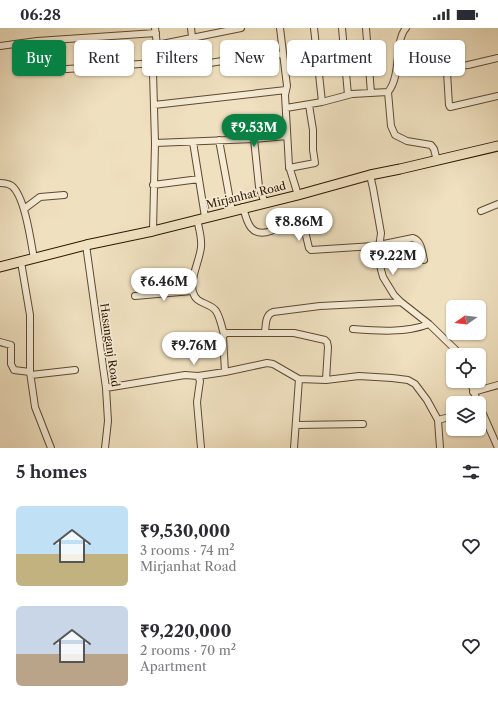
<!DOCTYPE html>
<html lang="en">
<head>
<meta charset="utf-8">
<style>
  :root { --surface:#fff; --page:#f7f7f7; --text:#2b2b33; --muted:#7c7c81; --accent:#0b8043 }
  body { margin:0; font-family:"Libre Caslon Text",serif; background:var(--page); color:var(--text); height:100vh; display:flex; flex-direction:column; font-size:15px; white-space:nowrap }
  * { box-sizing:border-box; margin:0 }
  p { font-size:13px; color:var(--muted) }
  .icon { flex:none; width:22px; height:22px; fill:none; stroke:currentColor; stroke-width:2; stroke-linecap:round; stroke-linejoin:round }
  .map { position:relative; height:420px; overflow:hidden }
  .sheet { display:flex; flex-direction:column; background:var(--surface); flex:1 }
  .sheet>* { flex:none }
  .hud { position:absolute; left:12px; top:12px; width:474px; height:36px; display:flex; gap:8px }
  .needle { width:26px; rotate:256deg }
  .fabs { position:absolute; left:446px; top:272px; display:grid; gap:8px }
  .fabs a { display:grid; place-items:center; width:40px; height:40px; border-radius:6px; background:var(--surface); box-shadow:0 1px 3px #0004; font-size:20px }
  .price { position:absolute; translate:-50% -34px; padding:0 9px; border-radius:14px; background:#fff; color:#222; font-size:13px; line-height:26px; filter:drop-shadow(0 1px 2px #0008) }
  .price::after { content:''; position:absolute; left:50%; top:24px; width:12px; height:9px; margin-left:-6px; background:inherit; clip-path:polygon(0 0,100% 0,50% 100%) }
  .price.active { background:var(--accent); color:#fff }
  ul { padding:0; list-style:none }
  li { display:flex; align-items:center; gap:12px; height:100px; padding:0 16px }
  li span { display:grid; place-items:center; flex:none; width:112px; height:80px; border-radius:6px; color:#555 }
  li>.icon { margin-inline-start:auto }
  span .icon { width:48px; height:48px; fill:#fffc; stroke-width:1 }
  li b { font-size:17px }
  h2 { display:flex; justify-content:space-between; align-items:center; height:48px; padding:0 16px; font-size:17px }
  .pill { padding:0 14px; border-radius:6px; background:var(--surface); box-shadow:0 1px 3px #0004; font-size:14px; line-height:36px }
  .pill.active { background:var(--accent); color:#fff }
  .status { display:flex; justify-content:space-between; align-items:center; height:28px; padding:0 20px; background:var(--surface); direction:ltr }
  .status svg { height:11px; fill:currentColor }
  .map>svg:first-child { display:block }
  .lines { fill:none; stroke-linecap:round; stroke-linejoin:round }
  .street-casing { stroke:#5e4930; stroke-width:8 }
  .primary-casing { stroke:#2d1700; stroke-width:11 }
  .street { stroke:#f5ebd5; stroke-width:6 }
  .primary { stroke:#efe0bf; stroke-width:9 }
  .labels { text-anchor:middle; stroke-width:3.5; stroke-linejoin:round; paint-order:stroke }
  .street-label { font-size:11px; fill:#2d1700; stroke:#f5ebd5 }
</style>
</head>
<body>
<div class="status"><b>06:28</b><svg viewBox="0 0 49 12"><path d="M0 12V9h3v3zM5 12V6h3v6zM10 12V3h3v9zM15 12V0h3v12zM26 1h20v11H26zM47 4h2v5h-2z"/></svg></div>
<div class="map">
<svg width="498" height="420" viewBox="0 0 498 420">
  <rect width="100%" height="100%" fill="#efe0bf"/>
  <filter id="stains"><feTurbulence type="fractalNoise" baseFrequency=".005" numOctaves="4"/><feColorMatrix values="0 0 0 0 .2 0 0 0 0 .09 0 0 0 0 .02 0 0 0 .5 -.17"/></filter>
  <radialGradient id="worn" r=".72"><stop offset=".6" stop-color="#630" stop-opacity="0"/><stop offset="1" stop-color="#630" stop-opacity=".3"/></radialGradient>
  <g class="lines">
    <defs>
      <path id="street" d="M 191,0 L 192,9
        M 280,0 L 287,58 L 285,67 L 289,138 L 298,167
        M 314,0 L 322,74
        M 342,0 L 348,67
        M 366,0 L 371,65
        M 157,17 L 241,0
        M 0,18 L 37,13 L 156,5
        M 498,30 L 468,37 L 450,39 L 448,40 L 447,44 L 449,77 L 450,79 L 498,68
        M 67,41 L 155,35
        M 153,44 L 235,31 L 283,26
        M 388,64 L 391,98 L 395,107 L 407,113 L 431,117 L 434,121 L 437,133
        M 154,77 L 286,62
        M 286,80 L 322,74 L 352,66 L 388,64 C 402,47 394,13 406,0
        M 254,111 L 259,159 L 265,175
        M 219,112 L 232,183
        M 193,114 L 205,189
        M 155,115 L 254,111 L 287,108
        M 289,140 L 315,135 L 313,122 L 313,102 L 309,77
        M 370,147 L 373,160 L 381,205 L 378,227 L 380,238 L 383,249 L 394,267 L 401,274 L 429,296 L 461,327
        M 0,155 C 4,155 9,156 12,158 C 25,169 31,214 34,231
        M 153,157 L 199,151
        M 243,179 C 247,195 251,210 271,203 C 275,202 277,198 281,197 C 288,195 296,195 303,195 L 309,220 L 311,222 L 374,218 L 413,210 C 422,213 422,225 424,232
        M 24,181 L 40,169 L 64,167
        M 481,183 L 498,176
        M 197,191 C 199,201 202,210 201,219 C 200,232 189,252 193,264 C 196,277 210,274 216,283 C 220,289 222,299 224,307
        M 153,203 L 155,115 L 153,44 L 157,17 L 155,0
        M 86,217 L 106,360 L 108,393 L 105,420
        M 21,234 L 30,287 L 30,344 L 35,379 L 51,420
        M 135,268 L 192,263
        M 353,301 C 378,303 406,305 429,296
        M 265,304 C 266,297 265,287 273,284 L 320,278 L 401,274
        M 0,314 L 11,317 L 11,336 L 14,342 L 30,344
        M 225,344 L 223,309 L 224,307 L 226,305 L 294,305 L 325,312 L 327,314 L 328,319 L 326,352
        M 31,347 L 75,342
        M 198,348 L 225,344 L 267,335 L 273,336 L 299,351 L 326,352 L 359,348 L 392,350 L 408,352 L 415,356 L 427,372 L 438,392 L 440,420
        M 470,353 L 478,375
        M 106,360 L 185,347 L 198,348 L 200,353 L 197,374 L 201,420
        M 473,364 L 498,357
        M 479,377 L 498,420
        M 438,392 L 453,388
        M 296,397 L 363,396
        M 294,420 L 299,351"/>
      <path id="primary" d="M 0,239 L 86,217 L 153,203 L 298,167 L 370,147 L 400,141 L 498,118"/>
    </defs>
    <use href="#street" class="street-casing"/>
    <use href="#primary" class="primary-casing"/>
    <use href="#street" class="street"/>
    <use href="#primary" class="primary"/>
  </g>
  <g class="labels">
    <g class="street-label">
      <text transform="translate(246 167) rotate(-14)" y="4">Mirjanhat Road</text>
      <text transform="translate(110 317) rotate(82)" y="4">Hasanganj Road</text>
    </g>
  </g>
  <rect width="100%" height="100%" filter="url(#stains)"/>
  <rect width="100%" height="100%" fill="url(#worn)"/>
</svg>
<div class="fabs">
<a><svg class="needle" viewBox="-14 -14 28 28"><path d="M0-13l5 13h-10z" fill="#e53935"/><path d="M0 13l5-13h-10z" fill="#7c7c81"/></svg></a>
<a><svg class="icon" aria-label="locate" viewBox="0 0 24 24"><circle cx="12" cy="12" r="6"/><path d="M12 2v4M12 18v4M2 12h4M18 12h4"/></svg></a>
<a><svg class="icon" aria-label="layers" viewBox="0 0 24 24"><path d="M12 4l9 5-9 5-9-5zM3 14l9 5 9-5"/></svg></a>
</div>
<b class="price active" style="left:254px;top:120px">₹9.53M</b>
<b class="price" style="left:299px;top:214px">₹8.86M</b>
<b class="price" style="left:393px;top:248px">₹9.22M</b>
<b class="price" style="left:164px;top:274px">₹6.46M</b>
<b class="price" style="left:194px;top:338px">₹9.76M</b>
<div class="hud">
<a class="pill active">Buy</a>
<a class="pill">Rent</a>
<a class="pill">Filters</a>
<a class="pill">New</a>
<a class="pill">Apartment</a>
<a class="pill">House</a>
</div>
</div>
<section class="sheet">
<h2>5 homes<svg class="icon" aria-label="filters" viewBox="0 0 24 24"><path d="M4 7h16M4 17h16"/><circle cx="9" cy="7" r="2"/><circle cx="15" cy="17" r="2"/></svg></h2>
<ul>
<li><span style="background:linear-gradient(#bfe0f5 60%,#c2b280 0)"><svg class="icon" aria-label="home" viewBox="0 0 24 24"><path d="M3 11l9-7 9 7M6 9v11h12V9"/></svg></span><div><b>₹9,530,000</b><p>3 rooms · 74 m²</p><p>Mirjanhat Road</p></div><svg class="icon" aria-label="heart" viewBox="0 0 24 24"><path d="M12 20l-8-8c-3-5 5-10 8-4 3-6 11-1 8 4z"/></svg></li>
<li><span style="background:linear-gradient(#c9d6e8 60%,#b9a48a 0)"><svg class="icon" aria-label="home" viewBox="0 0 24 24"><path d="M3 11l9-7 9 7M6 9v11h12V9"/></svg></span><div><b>₹9,220,000</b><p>2 rooms · 70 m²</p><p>Apartment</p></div><svg class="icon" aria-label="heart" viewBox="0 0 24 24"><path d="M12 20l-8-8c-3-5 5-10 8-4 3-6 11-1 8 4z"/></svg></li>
</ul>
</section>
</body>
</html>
